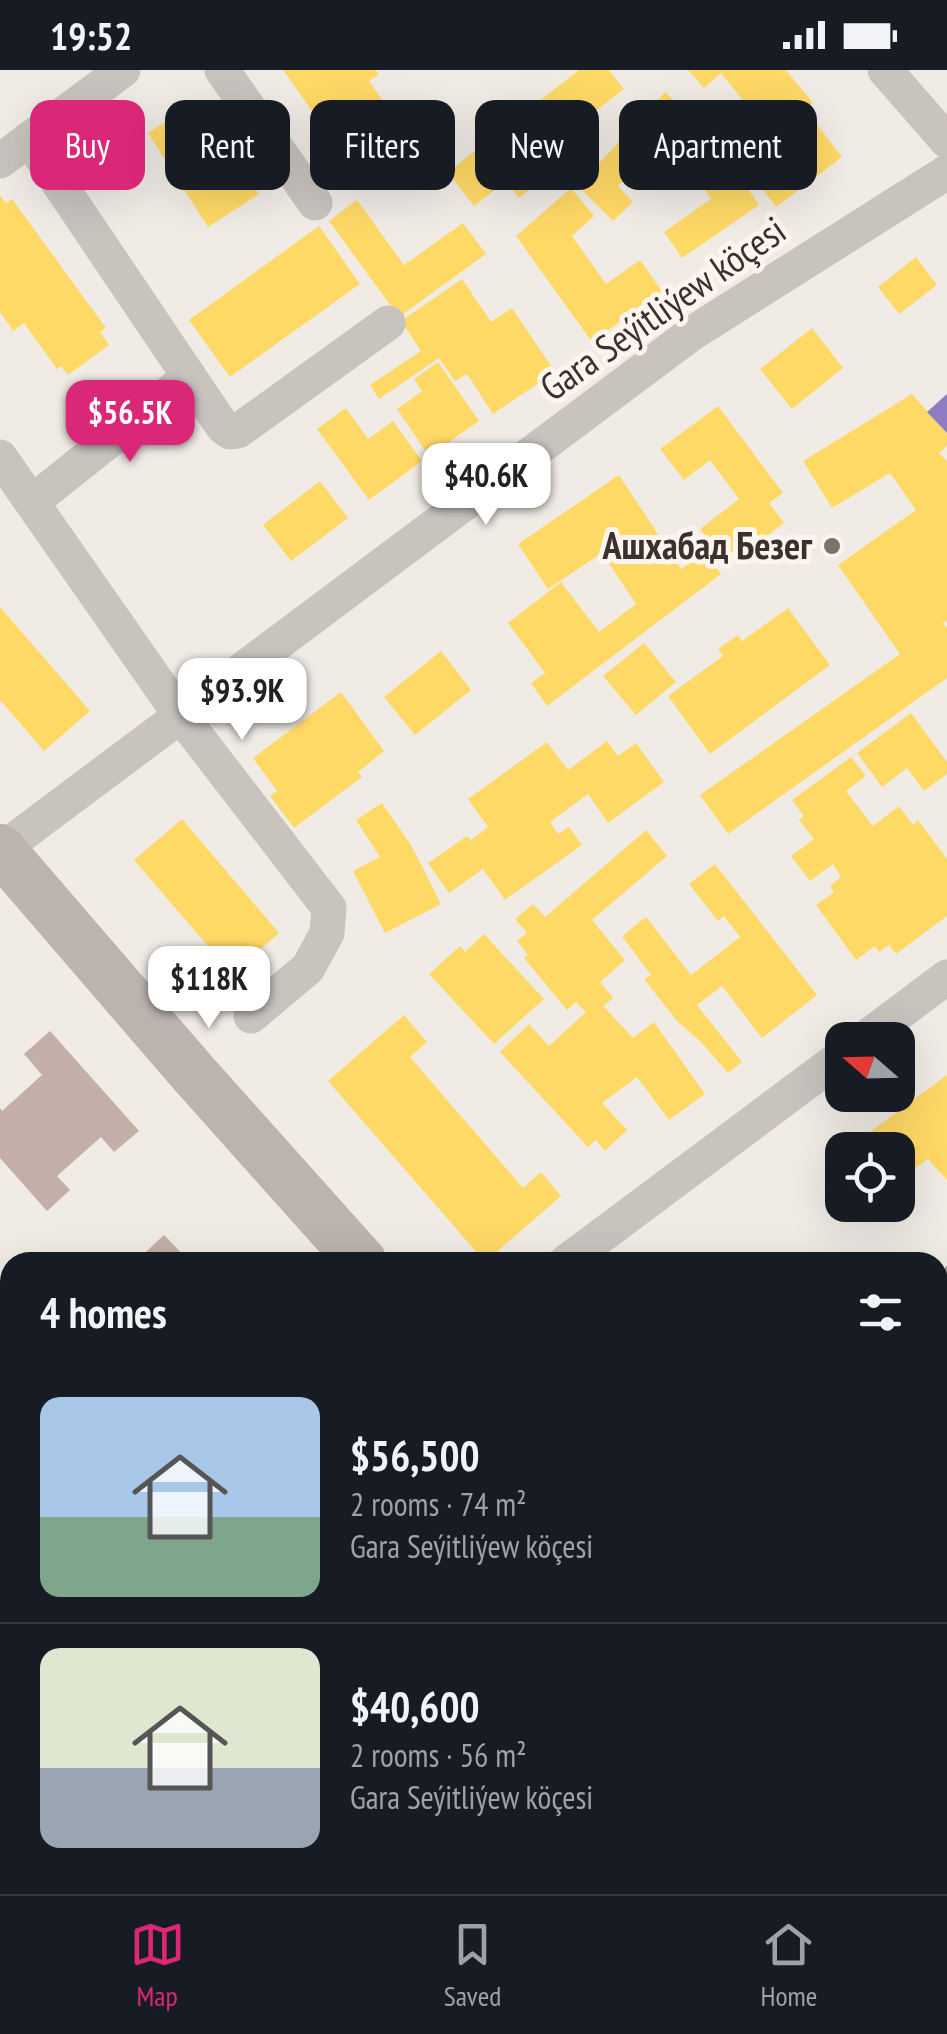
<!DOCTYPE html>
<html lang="en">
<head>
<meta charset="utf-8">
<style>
  :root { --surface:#171b24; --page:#242831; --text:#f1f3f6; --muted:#9ea1a6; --line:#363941; --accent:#db2777 }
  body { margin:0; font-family:"PT Sans Narrow",sans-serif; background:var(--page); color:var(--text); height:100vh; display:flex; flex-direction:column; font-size:38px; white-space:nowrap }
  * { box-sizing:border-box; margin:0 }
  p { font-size:32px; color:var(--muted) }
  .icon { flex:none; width:55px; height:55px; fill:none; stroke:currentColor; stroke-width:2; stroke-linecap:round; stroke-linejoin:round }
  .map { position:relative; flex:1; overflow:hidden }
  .side { position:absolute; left:0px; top:1182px; width:948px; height:642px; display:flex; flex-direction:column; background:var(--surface); border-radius:30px 30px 0 0; box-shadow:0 10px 40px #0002 }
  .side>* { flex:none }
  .hud { position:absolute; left:30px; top:30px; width:888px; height:90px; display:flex; gap:20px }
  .needle { width:65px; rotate:290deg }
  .controls { position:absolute; left:825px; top:952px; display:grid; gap:20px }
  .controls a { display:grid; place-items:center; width:90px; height:90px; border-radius:20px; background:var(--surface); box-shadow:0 10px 40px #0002; font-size:50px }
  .price { position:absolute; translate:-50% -85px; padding:0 22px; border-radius:20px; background:#fff; color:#222; font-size:32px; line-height:65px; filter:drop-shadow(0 2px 5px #0008) }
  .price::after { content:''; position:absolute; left:50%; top:60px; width:30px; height:22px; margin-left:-15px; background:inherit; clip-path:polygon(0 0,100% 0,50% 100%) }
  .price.active { background:var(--accent); color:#fff }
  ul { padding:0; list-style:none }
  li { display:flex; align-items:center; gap:30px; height:250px; padding:0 40px }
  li+li { border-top:2px solid var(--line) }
  li span { display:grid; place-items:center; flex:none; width:280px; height:200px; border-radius:20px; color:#555 }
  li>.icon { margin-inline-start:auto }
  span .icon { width:120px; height:120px; fill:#fffc; stroke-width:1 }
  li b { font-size:42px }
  h2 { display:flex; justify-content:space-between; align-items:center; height:120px; padding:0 40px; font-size:42px }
  .pill { padding:0 35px; border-radius:20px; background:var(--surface); box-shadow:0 10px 40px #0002; font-size:35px; line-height:90px }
  .pill.active { background:var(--accent); color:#fff }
  .status { display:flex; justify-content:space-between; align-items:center; height:70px; padding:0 50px; background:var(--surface); direction:ltr }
  .status svg { height:28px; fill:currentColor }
  .tab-bar { display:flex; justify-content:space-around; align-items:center; height:140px; border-top:2px solid var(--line); background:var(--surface); font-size:28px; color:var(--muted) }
  .tab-bar a { display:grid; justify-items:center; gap:5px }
  .tab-bar .active { color:var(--accent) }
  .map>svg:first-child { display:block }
  .homes { fill:#ffd966 }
  .shops { fill:#e06666 }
  .offices { fill:#8e7cc3 }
  .industry { fill:#999 }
  .building { fill:#c3afa7 }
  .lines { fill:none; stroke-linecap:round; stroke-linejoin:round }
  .street { stroke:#c9c3be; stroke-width:35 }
  .secondary { stroke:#bab3ae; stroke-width:50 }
  .poi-dot { fill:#7a716c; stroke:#fbf5ee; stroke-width:4 }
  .labels { text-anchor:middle; stroke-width:10; stroke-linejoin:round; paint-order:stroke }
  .street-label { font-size:38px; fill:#3b302b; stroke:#fbf5ee }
  .poi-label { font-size:38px; font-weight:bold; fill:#3b302b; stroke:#fbf5ee; text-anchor:end }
</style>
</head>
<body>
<div class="status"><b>19:52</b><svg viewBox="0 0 49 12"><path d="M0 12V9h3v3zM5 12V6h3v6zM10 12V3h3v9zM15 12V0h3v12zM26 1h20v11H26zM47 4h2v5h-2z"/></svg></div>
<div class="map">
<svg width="947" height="1824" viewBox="0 0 947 1824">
  <rect width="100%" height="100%" fill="#f0ebe5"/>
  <path class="homes" d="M 283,0 L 376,0 L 379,4 L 369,11 L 401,57 L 397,60 L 405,70 L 363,100 L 353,86 L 347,90 Z
    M 579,0 L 609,0 L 624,19 L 571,60 L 584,77 L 519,128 L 506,111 L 474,136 L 448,102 Z
    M 688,0 L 786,0 L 813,33 L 772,66 L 721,3 L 704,18 Z
    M 665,22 L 694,49 L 665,80 L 658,73 L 618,116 L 633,132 L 613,151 L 578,116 Z
    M 199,30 L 259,124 L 208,157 L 148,63 Z
    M 809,44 L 842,87 L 776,137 L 744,94 Z
    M 719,76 L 759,135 L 682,188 L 664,162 L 711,129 L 701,114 L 701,105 L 708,97 L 702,88 Z
    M 571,118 L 594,146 L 572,166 L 606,214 L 640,190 L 662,221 L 592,272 L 516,166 Z
    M 0,125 L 6,133 L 12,129 L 106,258 L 100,262 L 109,275 L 68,305 L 61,296 L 57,299 L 24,253 L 13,261 L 0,242 Z
    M 357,130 L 404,195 L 463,153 L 486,184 L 399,247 L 329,151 Z
    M 319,156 L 360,214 L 230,307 L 189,250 Z
    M 916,187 L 937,215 L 899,244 L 878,217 Z
    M 462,209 L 491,252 L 512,238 L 555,302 L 493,344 L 467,304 L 455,311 L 439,288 L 379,329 L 370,315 L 421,281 L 401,251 Z
    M 812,258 L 843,298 L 792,339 L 760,299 Z
    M 438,292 L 479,351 L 429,386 L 397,339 L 422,321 L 414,309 Z
    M 912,324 L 947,363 L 947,376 L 939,383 L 947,391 L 947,551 L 943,553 L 947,558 L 947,608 L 728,764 L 700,725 L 900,584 L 838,495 L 916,440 L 890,403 L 832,438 L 803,391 Z
    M 718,336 L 783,423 L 769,433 L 784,453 L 728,495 L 700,459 L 739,429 L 710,390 L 684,410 L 660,379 Z
    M 346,338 L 368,369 L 393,351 L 422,391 L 369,430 L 317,359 Z
    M 619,405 L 681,499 L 704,482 L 721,504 L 547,636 L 531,613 L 545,603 L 508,553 L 561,512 L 599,562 L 636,534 L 602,483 L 548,519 L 518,474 Z
    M 320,411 L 348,448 L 291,491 L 263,455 Z
    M 0,537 L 90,641 L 44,681 L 0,630 Z
    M 788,538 L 830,595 L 710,684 L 668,626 L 723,586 L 718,579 L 738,565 L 742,571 Z
    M 644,573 L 676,612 L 636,645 L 603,606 Z
    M 441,581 L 471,620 L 415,665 L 384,627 Z
    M 341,622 L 384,681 L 358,702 L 362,707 L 294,758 L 270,726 L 277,721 L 253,688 Z
    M 911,643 L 947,692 L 947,704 L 924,721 L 907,698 L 882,717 L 857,683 Z
    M 607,671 L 618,686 L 636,673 L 664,712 L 608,753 L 588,724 L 550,752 L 558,764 L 569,757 L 582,775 L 505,830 L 483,799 L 449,823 L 428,793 L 467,766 L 471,770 L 488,757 L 468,729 L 547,672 L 568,700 Z
    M 851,687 L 866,706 L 846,721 L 873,756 L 899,736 L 913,755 L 918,750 L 947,789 L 947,846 L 896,884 L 889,875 L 879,882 L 875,876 L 856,890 L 816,835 L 834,822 L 830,816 L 841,807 L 833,794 L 810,811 L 791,786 L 814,769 L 799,750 L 804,746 L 792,730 Z
    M 382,733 L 411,775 L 441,834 L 385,863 L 353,801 L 380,787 L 356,750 Z
    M 182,749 L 279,863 L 232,904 L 134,790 Z
    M 646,760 L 667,786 L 592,850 L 625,890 L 600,912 L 613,928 L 603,936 L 633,968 L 654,952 L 705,1024 L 669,1050 L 637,1007 L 602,1033 L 627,1060 L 605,1081 L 596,1070 L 588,1077 L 500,982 L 529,954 L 549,976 L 586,942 L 576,932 L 567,940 L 524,888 L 528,885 L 517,871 L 527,863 L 515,849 L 533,834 L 545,847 Z
    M 715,794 L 817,925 L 762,968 L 722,916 L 697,935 L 742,992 L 728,1003 L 701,972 L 677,951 L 644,909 L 651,905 L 622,866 L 646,847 L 691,905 L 740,867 L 724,846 L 718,851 L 689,814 Z
    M 484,864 L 544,929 L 494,974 L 429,904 L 460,876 L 465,882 Z
    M 404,945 L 427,972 L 410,987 L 523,1118 L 541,1102 L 561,1126 L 485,1192 L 328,1011 Z
    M 947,1005 L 947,1110 L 928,1089 L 904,1106 L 898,1097 L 898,1080 L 885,1080 L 871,1061 Z"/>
  <path class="shops" d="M 947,1507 L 947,1595 L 938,1602 L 938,1514 Z
    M 145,1815 L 327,1815 L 351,1824 L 142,1824 Z
    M 604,1815 L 709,1815 L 718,1824 L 595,1824 Z"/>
  <path class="offices" d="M 947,324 L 947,363 L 927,342 Z"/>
  <path class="industry" d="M 947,1196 L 947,1328 L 938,1317 L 938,1299 L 942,1296 L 938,1290 L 938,1204 Z"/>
  <path class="building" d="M 50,961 L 139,1061 L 114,1082 L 101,1067 L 57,1106 L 70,1120 L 47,1141 L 0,1088 L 0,1038 L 2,1041 L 42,1005 L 24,984 Z
    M 164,1165 L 190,1192 L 135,1192 Z
    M 0,1356 L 10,1360 L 10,1377 L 0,1401 Z"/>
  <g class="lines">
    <path class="street" d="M 222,0 L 315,133
      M 885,0 L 947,71
      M 29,69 L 223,357 L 230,362 L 238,361 L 388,253
      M 0,91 L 123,0
      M 0,387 L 181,646 L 329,838 L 327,863 L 308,898 L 251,946
      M 32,432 L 189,307
      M 1,780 L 691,264 L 947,102
      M 863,970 L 947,907
      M 566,1192 L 842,986
      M 938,1672 L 947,1665
      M 73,1824 L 76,1815"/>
    <path class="secondary" d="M 0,779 L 193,1003 L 362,1192
      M 902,1815 L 909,1824"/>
  </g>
  <circle class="poi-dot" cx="832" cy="476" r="10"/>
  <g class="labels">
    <g class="street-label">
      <text transform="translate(663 239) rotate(-35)" y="13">Gara Seýitliýew köçesi</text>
    </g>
    <g class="poi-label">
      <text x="812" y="489">Ашхабад Безег</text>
    </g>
  </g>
</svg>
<div class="controls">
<a><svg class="needle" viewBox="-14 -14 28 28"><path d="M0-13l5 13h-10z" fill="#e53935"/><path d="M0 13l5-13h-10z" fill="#9ea1a6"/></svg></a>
<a><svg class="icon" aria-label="locate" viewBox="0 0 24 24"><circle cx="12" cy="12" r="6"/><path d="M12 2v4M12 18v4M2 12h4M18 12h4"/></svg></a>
</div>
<b class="price active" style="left:130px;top:395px">$56.5K</b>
<b class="price" style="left:486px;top:458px">$40.6K</b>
<b class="price" style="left:242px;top:673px">$93.9K</b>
<b class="price" style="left:209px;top:961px">$118K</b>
<div class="hud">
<a class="pill active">Buy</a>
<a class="pill">Rent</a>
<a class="pill">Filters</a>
<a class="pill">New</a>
<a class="pill">Apartment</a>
</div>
<section class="side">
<h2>4 homes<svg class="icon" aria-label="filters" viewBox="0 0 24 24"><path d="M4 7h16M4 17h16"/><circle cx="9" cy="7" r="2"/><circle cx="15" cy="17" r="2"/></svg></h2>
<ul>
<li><span style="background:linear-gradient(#a9c7e8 60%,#7fa58c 0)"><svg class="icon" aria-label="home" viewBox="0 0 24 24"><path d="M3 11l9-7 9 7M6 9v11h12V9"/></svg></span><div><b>$56,500</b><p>2 rooms · 74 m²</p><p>Gara Seýitliýew köçesi</p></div></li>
<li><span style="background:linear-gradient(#dfe7d0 60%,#9aa5b1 0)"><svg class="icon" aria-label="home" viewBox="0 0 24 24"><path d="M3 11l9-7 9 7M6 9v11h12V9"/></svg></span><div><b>$40,600</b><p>2 rooms · 56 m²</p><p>Gara Seýitliýew köçesi</p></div></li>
</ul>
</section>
</div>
<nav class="tab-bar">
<a class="active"><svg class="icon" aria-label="map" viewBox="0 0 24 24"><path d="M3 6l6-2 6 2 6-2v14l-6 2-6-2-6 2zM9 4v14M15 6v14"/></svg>Map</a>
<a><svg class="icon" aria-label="saved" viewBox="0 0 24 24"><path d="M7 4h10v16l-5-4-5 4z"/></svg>Saved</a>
<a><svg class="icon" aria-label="home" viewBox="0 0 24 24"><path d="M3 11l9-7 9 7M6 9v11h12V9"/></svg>Home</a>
</nav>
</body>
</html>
